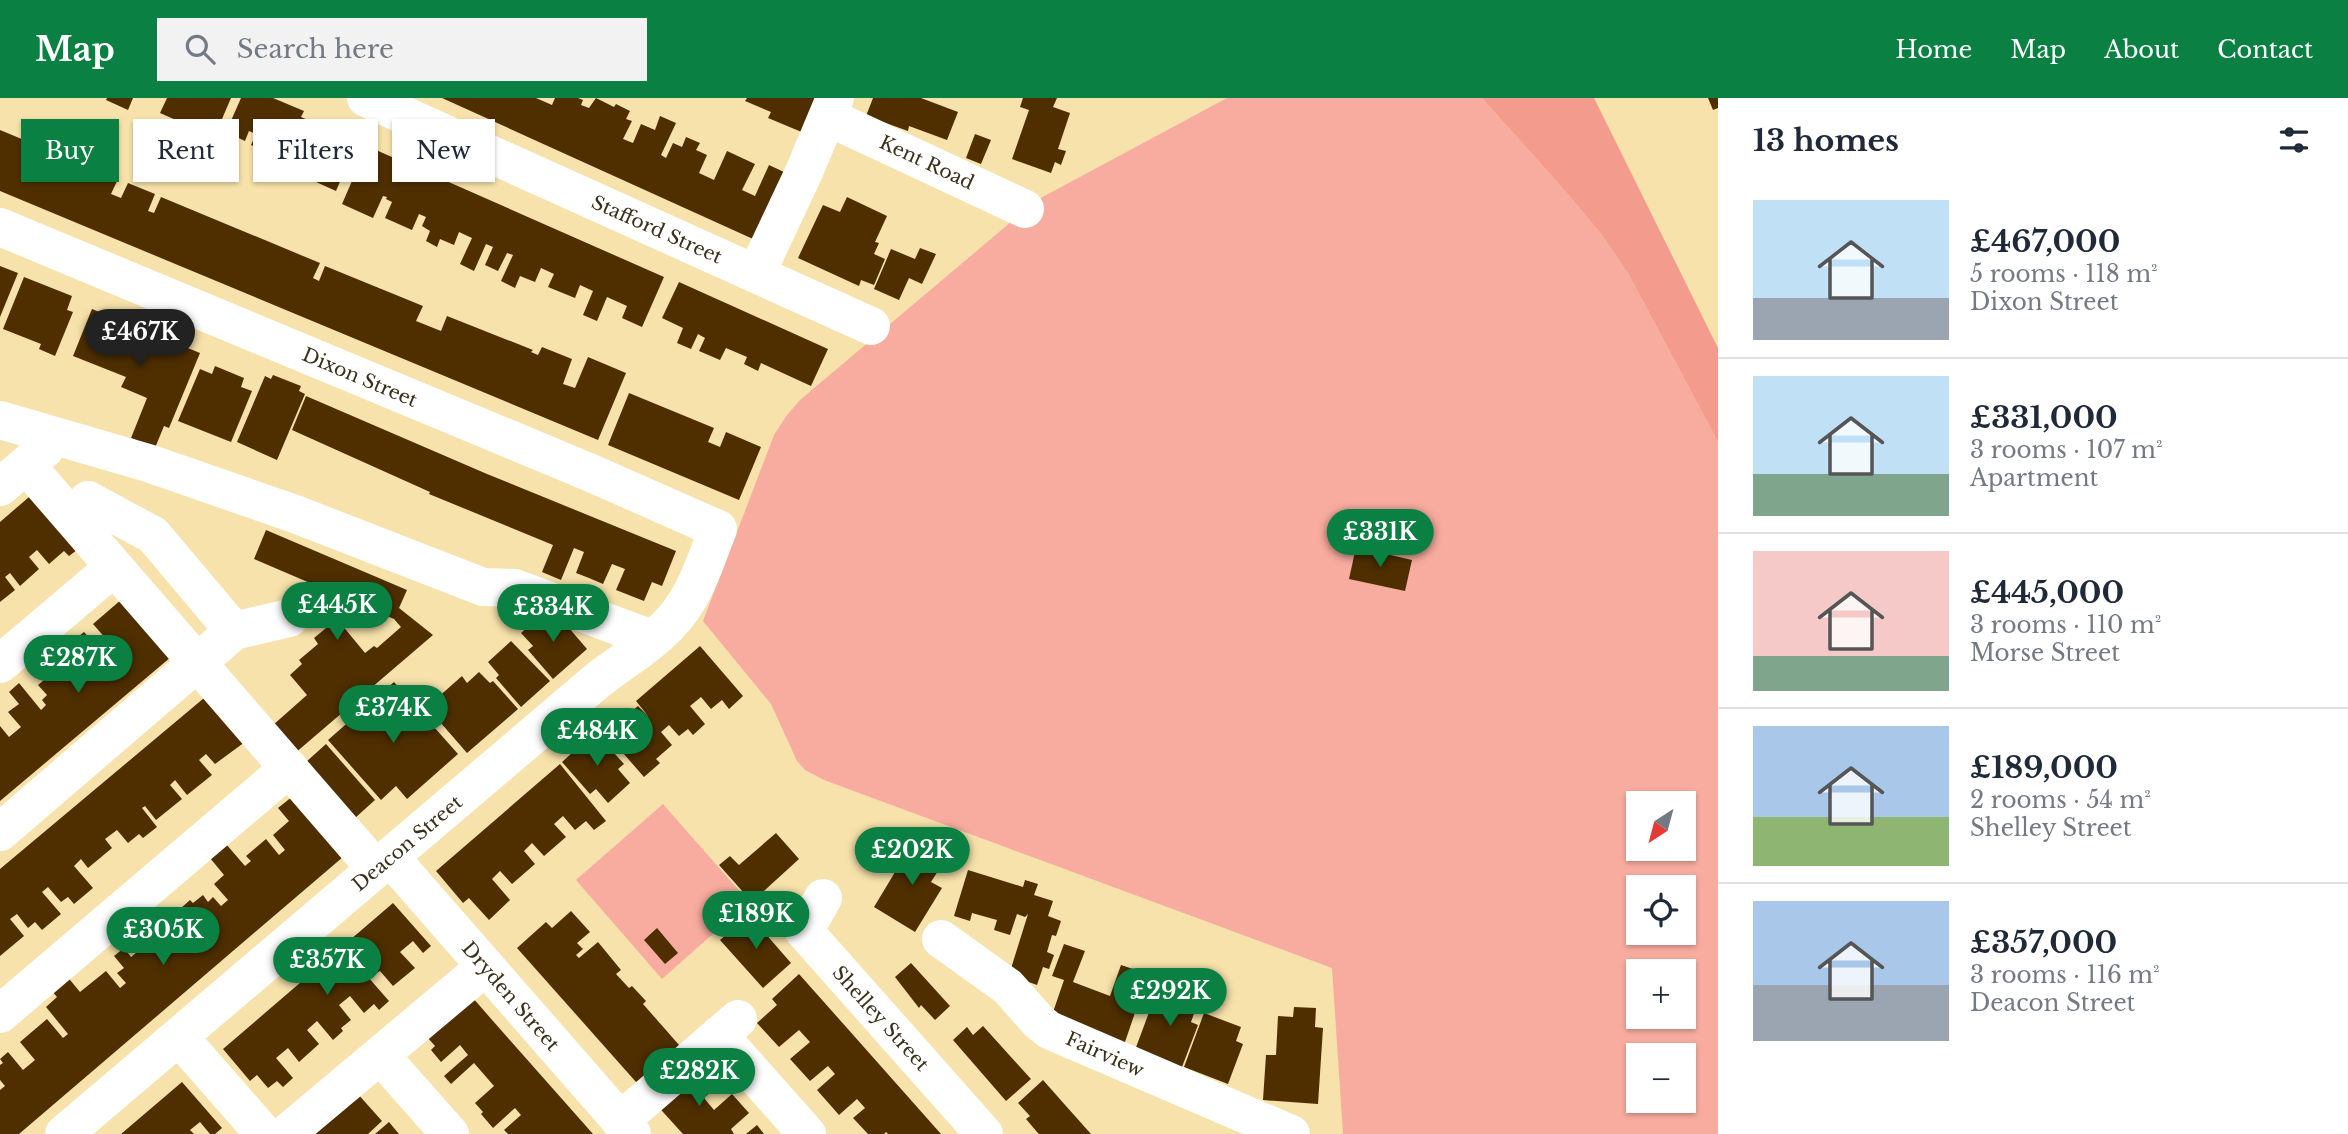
<!DOCTYPE html>
<html lang="en">
<head>
<meta charset="utf-8">
<style>
  :root { --surface:#fff; --page:#f2f2f3; --text:#1f2937; --muted:#747a83; --line:#e0e1e3; --accent:#0b8043 }
  body { margin:0; font-family:"Libre Baskerville",serif; background:var(--page); color:var(--text); height:100vh; display:flex; flex-direction:column; font-size:26px; white-space:nowrap }
  * { box-sizing:border-box; margin:0 }
  p { font-size:23px; color:var(--muted) }
  .icon { flex:none; width:38px; height:38px; fill:none; stroke:currentColor; stroke-width:2; stroke-linecap:round; stroke-linejoin:round }
  .map { position:relative; flex:1; overflow:hidden }
  .details { display:flex; flex-direction:column; background:var(--surface); width:630px }
  .details>* { flex:none }
  .top-card { position:absolute; left:21px; top:21px; width:665px; height:63px; display:flex; gap:14px }
  .needle { width:46px; rotate:216deg }
  .buttons { position:absolute; left:1626px; top:693px; display:grid; gap:14px }
  .buttons a { display:grid; place-items:center; width:70px; height:70px; border-radius:0px; background:var(--surface); box-shadow:0 2px 5px #0004; font-size:35px }
  .price { position:absolute; translate:-50% -60px; padding:0 16px; border-radius:24px; background:var(--accent); color:#fff; font-size:23px; line-height:46px; filter:drop-shadow(0 2px 4px #0008) }
  .price::after { content:''; position:absolute; left:50%; top:42px; width:21px; height:16px; margin-left:-10px; background:inherit; clip-path:polygon(0 0,100% 0,50% 100%) }
  .price.active { background:#222; color:#fff }
  ul { padding:0; list-style:none }
  li { display:flex; align-items:center; gap:21px; height:175px; padding:0 35px }
  li+li { border-top:2px solid var(--line) }
  li span { display:grid; place-items:center; flex:none; width:196px; height:140px; border-radius:0px; color:#555 }
  li>.icon { margin-inline-start:auto }
  span .icon { width:84px; height:84px; fill:#fffc; stroke-width:1 }
  li b { font-size:30px }
  h2 { display:flex; justify-content:space-between; align-items:center; height:84px; padding:0 35px; font-size:30px }
  .tag { padding:0 24px; border-radius:0px; background:var(--surface); box-shadow:0 2px 5px #0004; font-size:24px; line-height:63px }
  .tag.active { background:var(--accent); color:#fff }
  header { display:flex; align-items:center; gap:42px; box-sizing:border-box; height:98px; padding:0 35px; background:var(--accent); color:#fff }
  header strong { font-size:33px }
  nav { display:flex; gap:38px; margin-inline-start:auto; font-size:24px }
  .search { width:490px; height:63px; background:var(--page); display:flex; align-items:center; gap:18px; box-sizing:border-box; padding:0 24px; border-radius:0px; color:var(--muted); font-size:26px }
  main { display:flex; flex:1; min-height:0 }
  .map>svg:first-child { display:block }
  .green { fill:#f8ac9f; fill-rule:evenodd }
  .forest { fill:#f39c8e }
  .building { fill:#4f2f00 }
  .lines { fill:none; stroke-linecap:round; stroke-linejoin:round }
  .minor { stroke:#fff; stroke-width:38 }
  .labels { text-anchor:middle; stroke-width:7; stroke-linejoin:round; paint-order:stroke }
  .street-label { font-size:19px; fill:#38301a; stroke:#fff }
</style>
</head>
<body>
<header>
<strong>Map</strong>
<div class="search"><svg class="icon" aria-label="search" viewBox="0 0 24 24"><circle cx="10" cy="10" r="6"/><path d="M15 15l6 6"/></svg>Search here</div>
<nav><a>Home</a><a>Map</a><a>About</a><a>Contact</a></nav>
</header>
<main>
<div class="map">
<svg width="1718" height="1036" viewBox="0 0 1718 1036">
  <rect width="100%" height="100%" fill="#f7e2ab"/>
  <path class="green" d="M 1227,0 L 1482,0 L 1566,94 L 1602,137 L 1629,177 L 1718,344 L 1718,1036 L 1343,1036 L 1332,870 L 824,682 L 805,672 L 797,663 L 771,606 L 703,523 L 774,337 L 787,317 L 800,302 L 1037,102 ZM 1638,705 L 1684,705 L 1684,751 L 1638,751 ZM 1638,789 L 1684,789 L 1684,835 L 1638,835 ZM 1638,873 L 1684,873 L 1684,919 L 1638,919 ZM 1638,957 L 1684,957 L 1684,1003 L 1638,1003 Z
    M 663,706 L 749,804 L 662,881 L 576,782 Z"/>
  <path class="forest" d="M 1482,0 L 1594,0 L 1718,250 L 1718,344 L 1629,177 L 1602,137 L 1566,94 Z"/>
  <path class="building" d="M 107,0 L 133,0 L 128,12 L 106,2 Z
    M 167,0 L 231,0 L 207,56 L 179,44 L 187,27 L 160,15 Z
    M 241,0 L 273,0 L 304,13 L 301,19 L 664,179 L 642,229 L 622,220 L 627,208 L 607,199 L 597,223 L 583,217 L 593,193 L 580,187 L 575,200 L 548,189 L 554,176 L 541,170 L 535,184 L 520,178 L 515,190 L 501,183 L 513,157 L 507,155 L 498,173 L 485,167 L 493,149 L 486,146 L 474,173 L 460,166 L 472,140 L 459,134 L 454,147 L 440,141 L 437,149 L 426,143 L 430,133 L 422,128 L 426,119 L 419,116 L 412,132 L 385,120 L 392,104 L 386,101 L 387,99 L 383,98 L 373,120 L 342,106 L 352,83 L 342,79 L 336,93 L 305,79 L 311,66 L 301,61 L 296,73 L 280,67 L 287,51 L 282,48 L 277,59 L 251,47 L 256,36 L 249,33 L 245,43 L 232,37 L 236,28 L 230,25 Z
    M 442,0 L 536,0 L 552,7 L 555,0 L 578,0 L 583,2 L 581,7 L 589,10 L 596,0 L 614,9 L 616,6 L 630,13 L 626,21 L 632,23 L 623,41 L 633,45 L 641,26 L 655,32 L 660,18 L 676,25 L 661,57 L 666,60 L 673,45 L 682,49 L 686,39 L 700,45 L 696,52 L 707,57 L 699,75 L 714,82 L 727,53 L 755,66 L 742,92 L 755,98 L 769,67 L 784,74 L 753,141 Z
    M 747,0 L 817,0 L 804,35 L 768,20 L 771,14 L 745,3 Z
    M 873,0 L 921,0 L 958,14 L 947,42 L 909,28 L 908,33 L 866,18 Z
    M 1023,0 L 1057,0 L 1053,9 L 1070,15 L 1058,51 L 1066,53 L 1061,67 L 1055,64 L 1051,75 L 1012,61 L 1029,12 L 1020,9 Z
    M 1708,0 L 1718,0 L 1718,10 L 1713,12 Z
    M 0,32 L 118,81 L 111,96 L 121,100 L 128,85 L 155,96 L 148,113 L 154,115 L 161,99 L 320,165 L 313,180 L 319,183 L 325,168 L 423,208 L 416,223 L 441,233 L 447,218 L 533,252 L 531,254 L 538,257 L 542,249 L 572,261 L 563,286 L 575,290 L 588,259 L 626,275 L 598,342 L 0,93 Z
    M 975,36 L 991,42 L 981,66 L 966,60 Z
    M 847,99 L 887,118 L 875,144 L 879,145 L 874,156 L 885,161 L 874,187 L 861,182 L 859,188 L 798,160 L 823,107 L 840,114 Z
    M 920,150 L 936,156 L 922,186 L 909,180 L 899,202 L 874,191 L 891,151 L 915,161 Z
    M 0,168 L 18,175 L 0,219 Z
    M 24,179 L 72,198 L 67,212 L 73,214 L 55,258 L 39,251 L 41,246 L 3,231 Z
    M 679,184 L 828,251 L 811,288 L 761,265 L 758,273 L 744,266 L 747,259 L 726,250 L 720,262 L 699,253 L 705,240 L 698,236 L 691,251 L 677,245 L 683,230 L 662,220 Z
    M 92,211 L 200,255 L 169,330 L 164,328 L 155,350 L 131,340 L 147,300 L 121,289 L 126,279 L 73,258 Z
    M 215,268 L 244,280 L 241,289 L 252,293 L 231,344 L 178,323 L 200,271 L 212,276 Z
    M 273,277 L 301,288 L 299,293 L 305,296 L 277,362 L 237,344 L 265,278 L 271,281 Z
    M 629,295 L 714,330 L 708,344 L 713,346 L 720,349 L 726,334 L 761,349 L 739,402 L 608,347 Z
    M 306,298 L 487,376 L 676,453 L 662,488 L 652,484 L 644,503 L 616,492 L 625,471 L 612,466 L 603,486 L 589,480 L 576,475 L 584,454 L 574,450 L 561,482 L 542,474 L 553,447 L 429,396 L 430,394 L 292,332 Z
    M 36,393 L 77,452 L 69,458 L 64,453 L 49,466 L 37,452 L 29,459 L 39,471 L 20,488 L 10,475 L 5,479 L 15,492 L 0,504 L 0,424 Z
    M 266,432 L 407,492 L 399,510 L 433,537 L 287,662 L 264,635 L 307,597 L 290,577 L 302,566 L 299,562 L 318,546 L 314,540 L 337,521 L 365,555 L 374,548 L 377,550 L 401,529 L 394,521 L 254,461 Z
    M 1356,449 L 1412,462 L 1405,493 L 1349,481 Z
    M 122,501 L 171,559 L 0,703 L 0,628 L 9,639 L 21,629 L 8,614 L 19,606 L 9,594 L 19,585 L 41,612 L 46,607 L 42,602 L 47,597 L 38,587 L 60,569 L 74,585 L 84,576 L 70,560 L 81,552 L 73,543 L 84,534 L 105,558 L 114,550 L 93,526 Z
    M 546,513 L 563,523 L 587,551 L 553,581 L 528,552 L 533,548 L 521,535 Z
    M 511,543 L 550,583 L 521,609 L 496,580 L 499,577 L 488,564 Z
    M 700,548 L 743,598 L 729,611 L 722,602 L 711,611 L 701,599 L 690,608 L 705,626 L 693,637 L 688,631 L 679,638 L 669,627 L 661,634 L 672,647 L 656,661 L 660,665 L 644,679 L 609,639 L 625,625 L 622,621 L 638,608 L 648,618 L 636,603 Z
    M 479,574 L 490,585 L 493,583 L 518,611 L 467,655 L 427,609 L 462,578 L 467,585 Z
    M 394,584 L 458,656 L 407,701 L 396,688 L 381,702 L 328,642 Z
    M 210,595 L 249,641 L 215,666 L 206,656 L 199,662 L 212,677 L 187,697 L 175,682 L 170,687 L 182,701 L 156,722 L 145,708 L 142,710 L 157,729 L 143,740 L 139,736 L 128,745 L 117,732 L 105,741 L 112,750 L 88,770 L 81,761 L 74,768 L 93,790 L 74,806 L 68,799 L 61,804 L 48,789 L 42,794 L 61,816 L 42,832 L 35,824 L 28,830 L 17,816 L 10,821 L 24,838 L 0,858 L 0,771 Z
    M 595,634 L 624,666 L 618,671 L 630,685 L 608,705 L 596,691 L 590,696 L 562,664 Z
    M 326,646 L 375,702 L 355,720 L 306,664 Z
    M 560,666 L 606,723 L 594,732 L 586,723 L 575,732 L 563,718 L 554,726 L 566,739 L 544,758 L 532,745 L 524,753 L 535,766 L 512,786 L 500,773 L 492,781 L 510,802 L 489,822 L 469,800 L 463,805 L 436,773 Z
    M 293,698 L 350,753 L 19,1036 L 0,1036 L 0,992 L 5,988 L 0,982 L 0,967 L 3,965 L 0,961 L 8,954 L 23,972 L 35,962 L 20,944 L 47,921 L 63,940 L 68,936 L 46,909 L 57,899 L 45,885 L 61,871 L 80,894 L 106,873 L 120,890 L 126,885 L 117,875 L 124,870 L 114,858 L 124,850 L 131,859 L 147,846 L 150,849 L 154,846 L 143,834 L 156,824 L 163,832 L 171,824 L 184,839 L 196,829 L 180,811 L 190,802 L 193,805 L 203,797 L 208,804 L 213,799 L 221,808 L 228,802 L 214,786 L 224,777 L 210,760 L 226,746 L 245,768 L 251,763 L 246,758 L 266,741 L 279,757 L 285,752 L 273,737 L 289,723 L 278,710 Z
    M 776,735 L 799,761 L 752,804 L 719,767 L 730,758 L 739,767 Z
    M 915,741 L 946,760 L 931,784 L 942,790 L 915,834 L 874,809 Z
    M 968,772 L 1023,789 L 1025,782 L 1038,786 L 1034,797 L 1053,803 L 1048,818 L 1061,823 L 1056,838 L 1052,837 L 1047,854 L 1054,857 L 1049,871 L 1043,869 L 1037,887 L 1009,877 L 1028,816 L 1025,819 L 1017,816 L 1010,837 L 994,832 L 997,822 L 972,815 L 970,823 L 954,818 Z
    M 393,805 L 431,848 L 423,855 L 413,843 L 400,854 L 415,870 L 393,888 L 380,873 L 374,877 L 372,875 L 368,879 L 389,903 L 379,912 L 374,906 L 364,915 L 350,898 L 339,907 L 351,922 L 341,930 L 343,933 L 333,942 L 317,923 L 307,932 L 319,946 L 299,964 L 288,950 L 276,960 L 293,980 L 283,989 L 277,983 L 268,990 L 257,977 L 250,983 L 223,951 Z
    M 571,813 L 590,834 L 577,845 L 583,851 L 576,857 L 579,860 L 598,844 L 621,872 L 616,876 L 629,890 L 632,888 L 646,903 L 643,906 L 687,956 L 644,993 L 517,850 L 546,824 L 552,830 Z
    M 749,817 L 791,865 L 763,890 L 720,842 Z
    M 657,830 L 678,855 L 665,866 L 644,842 Z
    M 1064,846 L 1085,853 L 1073,884 L 1110,898 L 1121,867 L 1139,873 L 1129,900 L 1139,903 L 1124,947 L 1051,920 L 1064,882 L 1052,878 Z
    M 911,865 L 950,908 L 935,922 L 921,907 L 919,910 L 895,879 Z
    M 799,876 L 847,930 L 941,1036 L 888,1036 L 886,1034 L 884,1036 L 868,1036 L 853,1020 L 865,1010 L 857,1001 L 839,1017 L 817,992 L 835,976 L 828,968 L 810,983 L 790,961 L 810,944 L 799,932 L 779,949 L 757,925 L 777,907 L 772,901 Z
    M 1172,888 L 1194,896 L 1190,908 L 1196,910 L 1191,924 L 1198,927 L 1182,969 L 1135,952 L 1151,909 L 1157,911 L 1162,897 L 1168,900 Z
    M 466,892 L 493,923 L 593,1036 L 508,1036 L 504,1032 L 521,1017 L 515,1010 L 493,1030 L 481,1016 L 483,1014 L 475,1005 L 494,988 L 474,965 L 451,986 L 444,978 L 468,957 L 460,947 L 441,964 L 431,952 L 435,948 L 427,939 Z
    M 1294,909 L 1316,910 L 1315,929 L 1323,930 L 1318,1006 L 1263,1002 L 1266,957 L 1276,957 L 1278,918 L 1293,919 Z
    M 1204,915 L 1241,929 L 1236,943 L 1243,946 L 1228,986 L 1184,969 Z
    M 983,928 L 1031,981 L 1006,1003 L 953,942 L 967,929 L 973,937 Z
    M 686,973 L 698,986 L 708,978 L 717,988 L 704,1000 L 714,1012 L 732,996 L 749,1015 L 731,1031 L 734,1036 L 683,1036 L 653,1003 Z
    M 1043,982 L 1066,1008 L 1091,1036 L 1039,1036 L 1037,1034 L 1026,1021 L 1030,1018 L 1018,1005 Z
    M 182,984 L 222,1030 L 215,1036 L 210,1036 L 200,1024 L 190,1032 L 194,1036 L 121,1036 Z
    M 357,995 L 382,1023 L 368,1036 L 308,1036 Z
    M 389,1024 L 399,1036 L 375,1036 Z
    M 757,1027 L 764,1036 L 746,1036 Z"/>
  <g class="lines">
    <path class="minor" d="M 366,0 L 871,228
      M 828,19 L 1025,111
      M 0,129 L 591,375 L 718,431 C 707,459 697,492 678,516 C 657,543 625,561 598,582 L 64,1036
      M 756,176 L 804,74 L 835,0
      M 0,322 L 148,365 L 295,416 L 483,489 L 515,490 L 652,541
      M 26,367 L 376,771
      M 0,389 L 45,351
      M 234,533 L 289,520
      M 0,566 L 113,470
      M 0,734 L 234,533 L 153,437 L 88,402
      M 390,759 L 632,1036
      M 823,800 L 804,833 L 984,1036
      M 941,841 L 1008,889 L 1039,924 L 1049,932 L 1291,1036
      M 0,916 L 289,670
      M 719,937 L 807,1036
      M 179,939 L 264,1036
      M 380,957 L 450,1036
      M 620,1023 L 738,921
      M 286,1036 L 485,869"/>
  </g>
  <g class="labels">
    <g class="street-label">
      <text transform="translate(927 64) rotate(25)" y="7">Kent Road</text>
      <text transform="translate(657 131) rotate(24)" y="7">Stafford Street</text>
      <text transform="translate(360 279) rotate(23)" y="7">Dixon Street</text>
      <text transform="translate(407 745) rotate(-40)" y="7">Deacon Street</text>
      <text transform="translate(511 898) rotate(49)" y="7">Dryden Street</text>
      <text transform="translate(881 920) rotate(48)" y="7">Shelley Street</text>
      <text transform="translate(1105 956) rotate(24)" y="7">Fairview</text>
    </g>
  </g>
</svg>
<div class="buttons">
<a><svg class="needle" viewBox="-14 -14 28 28"><path d="M0-13l5 13h-10z" fill="#e53935"/><path d="M0 13l5-13h-10z" fill="#747a83"/></svg></a>
<a><svg class="icon" aria-label="locate" viewBox="0 0 24 24"><circle cx="12" cy="12" r="6"/><path d="M12 2v4M12 18v4M2 12h4M18 12h4"/></svg></a>
<a>+</a>
<a>−</a>
</div>
<b class="price active" style="left:140px;top:271px">£467K</b>
<b class="price" style="left:1380px;top:471px">£331K</b>
<b class="price" style="left:337px;top:544px">£445K</b>
<b class="price" style="left:553px;top:546px">£334K</b>
<b class="price" style="left:78px;top:597px">£287K</b>
<b class="price" style="left:393px;top:647px">£374K</b>
<b class="price" style="left:597px;top:670px">£484K</b>
<b class="price" style="left:912px;top:789px">£202K</b>
<b class="price" style="left:756px;top:853px">£189K</b>
<b class="price" style="left:163px;top:869px">£305K</b>
<b class="price" style="left:327px;top:899px">£357K</b>
<b class="price" style="left:1170px;top:930px">£292K</b>
<b class="price" style="left:699px;top:1010px">£282K</b>
<div class="top-card">
<a class="tag active">Buy</a>
<a class="tag">Rent</a>
<a class="tag">Filters</a>
<a class="tag">New</a>
</div>
</div>
<section class="details">
<h2>13 homes<svg class="icon" aria-label="filters" viewBox="0 0 24 24"><path d="M4 7h16M4 17h16"/><circle cx="9" cy="7" r="2"/><circle cx="15" cy="17" r="2"/></svg></h2>
<ul>
<li><span style="background:linear-gradient(#bfe0f5 70%,#9aa5b1 0)"><svg class="icon" aria-label="home" viewBox="0 0 24 24"><path d="M3 11l9-7 9 7M6 9v11h12V9"/></svg></span><div><b>£467,000</b><p>5 rooms · 118 m²</p><p>Dixon Street</p></div></li>
<li><span style="background:linear-gradient(#bfe0f5 70%,#7fa58c 0)"><svg class="icon" aria-label="home" viewBox="0 0 24 24"><path d="M3 11l9-7 9 7M6 9v11h12V9"/></svg></span><div><b>£331,000</b><p>3 rooms · 107 m²</p><p>Apartment</p></div></li>
<li><span style="background:linear-gradient(#f6c9c9 75%,#7fa58c 0)"><svg class="icon" aria-label="home" viewBox="0 0 24 24"><path d="M3 11l9-7 9 7M6 9v11h12V9"/></svg></span><div><b>£445,000</b><p>3 rooms · 110 m²</p><p>Morse Street</p></div></li>
<li><span style="background:linear-gradient(#a9c7e8 65%,#8fb573 0)"><svg class="icon" aria-label="home" viewBox="0 0 24 24"><path d="M3 11l9-7 9 7M6 9v11h12V9"/></svg></span><div><b>£189,000</b><p>2 rooms · 54 m²</p><p>Shelley Street</p></div></li>
<li><span style="background:linear-gradient(#a9c7e8 60%,#9aa5b1 0)"><svg class="icon" aria-label="home" viewBox="0 0 24 24"><path d="M3 11l9-7 9 7M6 9v11h12V9"/></svg></span><div><b>£357,000</b><p>3 rooms · 116 m²</p><p>Deacon Street</p></div></li>
</ul>
</section>
</main>
</body>
</html>
